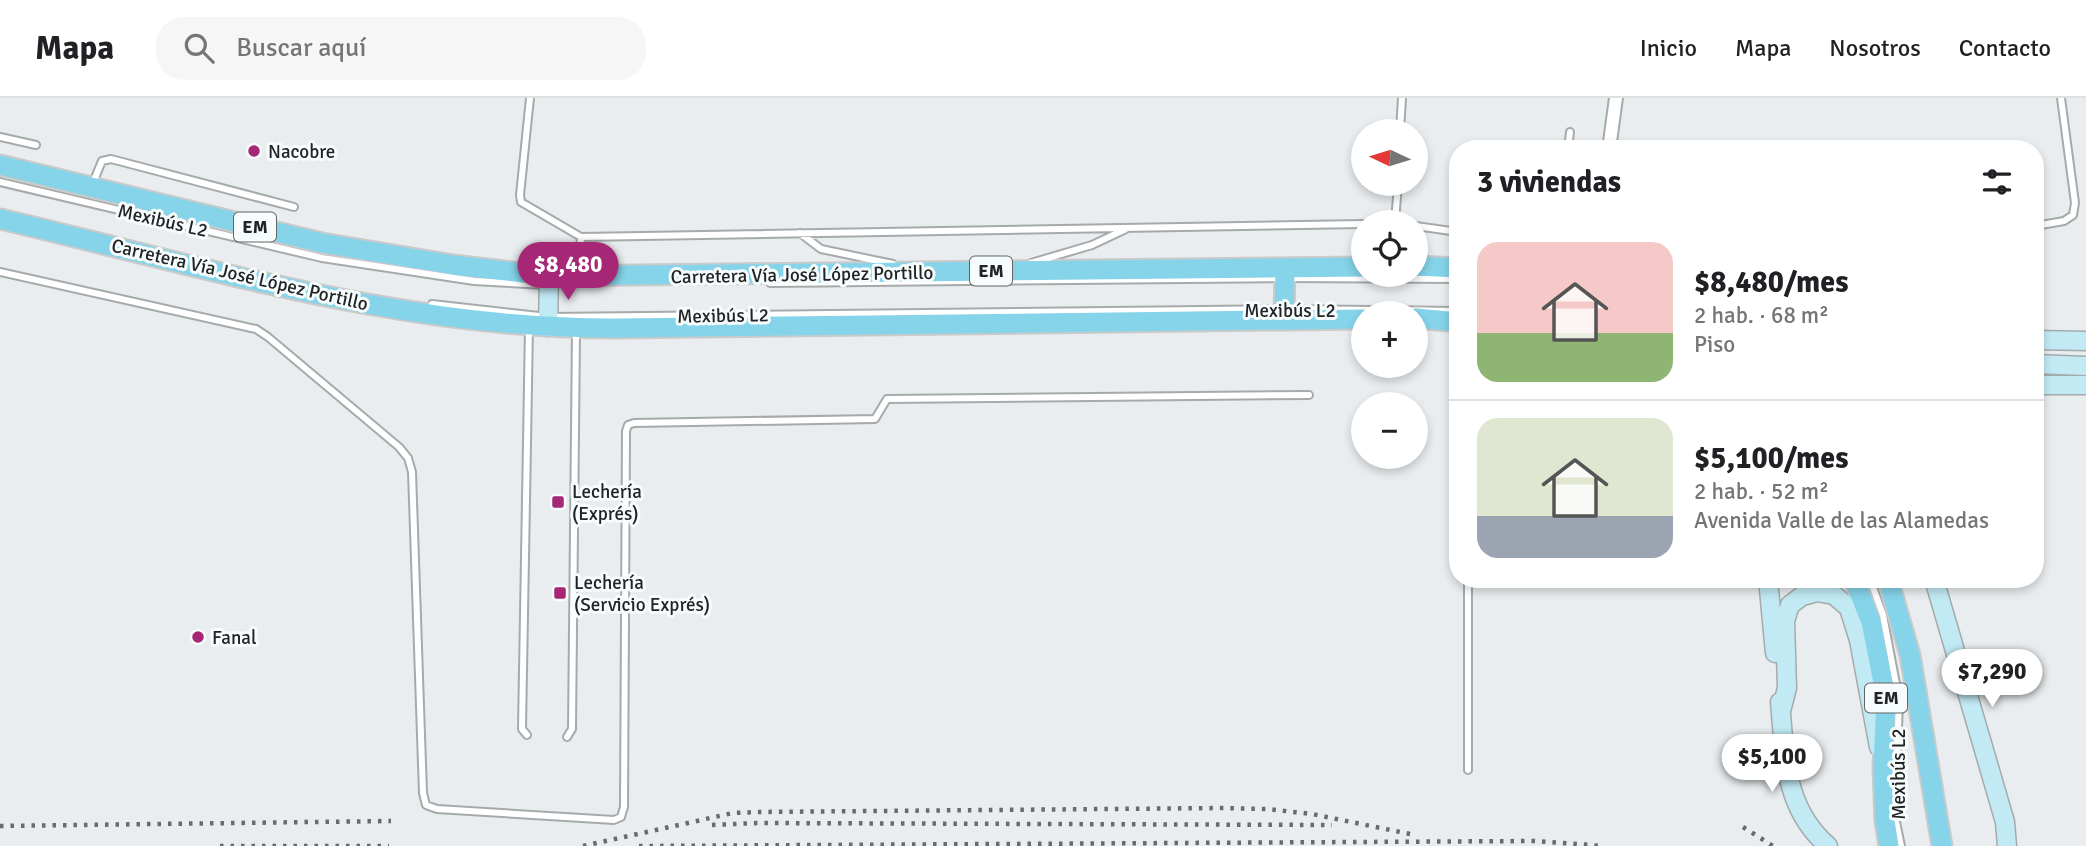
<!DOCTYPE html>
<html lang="es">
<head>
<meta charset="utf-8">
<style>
  :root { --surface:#fff; --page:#f6f6f6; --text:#202124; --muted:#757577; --line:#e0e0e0; --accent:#a72777 }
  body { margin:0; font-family:Signika,sans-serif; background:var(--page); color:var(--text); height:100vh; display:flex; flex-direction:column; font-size:26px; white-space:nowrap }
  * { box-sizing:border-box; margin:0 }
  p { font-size:23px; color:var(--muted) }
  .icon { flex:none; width:38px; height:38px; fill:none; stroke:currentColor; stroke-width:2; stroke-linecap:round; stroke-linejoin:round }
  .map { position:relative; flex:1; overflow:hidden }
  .details { position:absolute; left:1449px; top:42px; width:595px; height:448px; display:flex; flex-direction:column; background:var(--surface); border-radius:28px; box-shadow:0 4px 10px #0003 }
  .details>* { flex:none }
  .needle { width:46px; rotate:274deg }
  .buttons { position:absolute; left:1351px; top:21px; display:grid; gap:14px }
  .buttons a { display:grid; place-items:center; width:77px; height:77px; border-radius:50%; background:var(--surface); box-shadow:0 4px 10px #0003; font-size:35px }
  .price { position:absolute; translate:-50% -60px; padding:0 16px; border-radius:24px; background:#fff; color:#222; font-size:23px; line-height:46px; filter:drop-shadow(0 2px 4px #0008) }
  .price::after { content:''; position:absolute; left:50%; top:42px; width:21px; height:16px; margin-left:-10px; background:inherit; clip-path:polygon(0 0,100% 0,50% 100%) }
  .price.active { background:var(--accent); color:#fff }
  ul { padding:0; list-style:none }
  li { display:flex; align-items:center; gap:21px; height:175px; padding:0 28px }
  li+li { border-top:2px solid var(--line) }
  li span { display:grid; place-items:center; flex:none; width:196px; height:140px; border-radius:21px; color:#555 }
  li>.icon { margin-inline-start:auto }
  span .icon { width:84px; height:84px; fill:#fffc; stroke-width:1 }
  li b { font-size:30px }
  h2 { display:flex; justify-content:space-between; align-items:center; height:84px; padding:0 28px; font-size:30px }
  header { display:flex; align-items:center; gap:42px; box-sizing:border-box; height:98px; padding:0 35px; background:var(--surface); border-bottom:2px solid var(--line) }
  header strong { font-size:33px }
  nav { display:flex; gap:38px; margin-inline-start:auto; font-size:24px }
  .search { width:490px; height:63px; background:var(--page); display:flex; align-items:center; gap:18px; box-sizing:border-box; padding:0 24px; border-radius:28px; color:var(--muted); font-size:26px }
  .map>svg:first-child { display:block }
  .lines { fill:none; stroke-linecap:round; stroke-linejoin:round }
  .lane-casing { stroke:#a5aaab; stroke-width:10 }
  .street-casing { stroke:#a5aaab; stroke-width:16 }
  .secondary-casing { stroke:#a5aaab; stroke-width:21 }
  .primary-casing { stroke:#cacaca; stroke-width:23 }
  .lane { stroke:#fff; stroke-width:6 }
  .street { stroke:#fff; stroke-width:12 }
  .secondary { stroke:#c2eaf4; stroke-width:18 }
  .primary { stroke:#85d4e9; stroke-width:19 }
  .rail { stroke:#686a6b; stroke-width:4.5; stroke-dasharray:3.5 7; stroke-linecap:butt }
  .poi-dot { fill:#a72777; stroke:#f6fbfc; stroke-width:2.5 }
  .labels { text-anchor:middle; stroke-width:6; stroke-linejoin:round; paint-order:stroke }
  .shield { fill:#f6fbfc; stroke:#626465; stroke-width:2 }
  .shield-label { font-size:18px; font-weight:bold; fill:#222324 }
  .poi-label { font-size:19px; fill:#222324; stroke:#f6fbfc; text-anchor:start }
  .street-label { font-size:19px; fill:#222324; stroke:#f6fbfc }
</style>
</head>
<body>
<header>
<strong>Mapa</strong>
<div class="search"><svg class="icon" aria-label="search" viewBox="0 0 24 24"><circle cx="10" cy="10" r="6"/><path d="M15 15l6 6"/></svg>Buscar aquí</div>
<nav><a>Inicio</a><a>Mapa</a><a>Nosotros</a><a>Contacto</a></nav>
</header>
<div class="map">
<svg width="2086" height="748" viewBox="0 0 2086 748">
  <rect width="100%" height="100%" fill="#e9edef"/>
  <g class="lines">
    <defs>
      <path id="lane" d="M 530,0 L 520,97 L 521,104 L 581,139 L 1363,126
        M 1400,33 L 1402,0
        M 0,39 L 36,47
        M 1568,51 L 1570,34
        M 0,84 L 322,160 L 474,183 L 546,187
        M 92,87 L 102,63 L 111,61 L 294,109
        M 1395,124 L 1398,86
        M 1416,128 L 1458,134
        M 2035,128 L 2064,123 L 2073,117 L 2075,105 L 2061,0
        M 800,135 L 821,151 L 893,166
        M 1031,165 L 1092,147 L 1126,131
        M 0,174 L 256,231 L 268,239 L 399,349 L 408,360 L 412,374 L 423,695 L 426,707 L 437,711 L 614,722 L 621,719 L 624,709 L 626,333 L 628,327 L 634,325 L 875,321 L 887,301 L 1309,297
        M 578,175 L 581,139
        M 770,185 L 1285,180 L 1458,181
        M 432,206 L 548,219 L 1284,211 L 1458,213
        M 1468,481 L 1468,672
        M 1870,481 L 1883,517 L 1899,602 L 1895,719 L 1901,748
        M 527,637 L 522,631 L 529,229
        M 567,639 L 572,631 L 576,233"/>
      <path id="street" d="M 1609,51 L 1616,0"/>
      <path id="secondary" d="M 548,229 L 549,178
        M 2035,242 L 2086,243
        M 2035,266 L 2086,268
        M 2035,287 L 2086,287
        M 1768,481 L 1775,555
        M 1934,481 L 2005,724 L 2007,748
        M 1780,604 C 1785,658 1784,710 1828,748
        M 1781,613 L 1787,590 L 1785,523 L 1790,507 L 1802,498 L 1817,494 L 1834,497 L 1849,510 L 1859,542 L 1879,649"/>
      <path id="primary" d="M 0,67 L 322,145 L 453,167 L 549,178 L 1363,169
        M 0,121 C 204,169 409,232 620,230 L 1363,221
        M 1416,168 L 1458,170
        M 1416,220 L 1458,224
        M 1284,222 L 1285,170
        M 1854,481 L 1871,524 L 1886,600 L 1883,670 L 1885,723 L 1889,748
        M 1888,481 L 1910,557 L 1942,748"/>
    </defs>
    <use href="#lane" class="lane-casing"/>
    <use href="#street" class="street-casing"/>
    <use href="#secondary" class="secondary-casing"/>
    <use href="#primary" class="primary-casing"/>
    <use href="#lane" class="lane"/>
    <use href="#street" class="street"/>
    <use href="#secondary" class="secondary"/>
    <use href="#primary" class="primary"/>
    <path class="rail" d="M 712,727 L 757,725 L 1332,727
      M 0,728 L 391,723
      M 1743,729 L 1773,748
      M 220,748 L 389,748
      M 583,748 L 733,715 L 757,714 L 1224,710 L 1267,711 L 1312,716 L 1410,736
      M 639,748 L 1534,743 L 1603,748"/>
  </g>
  <g class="poi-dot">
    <circle cx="254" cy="53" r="7"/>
    <rect x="551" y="397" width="14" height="14" rx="3.5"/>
    <rect x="553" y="488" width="14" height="14" rx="3.5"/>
    <circle cx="198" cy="539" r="7"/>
  </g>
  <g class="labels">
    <g class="shield">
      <rect x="234" y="114.5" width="42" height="29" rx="5"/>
      <rect x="970" y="158.5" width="42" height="29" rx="5"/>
      <rect x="1865" y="585.5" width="42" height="29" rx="5"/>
    </g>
    <g class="shield-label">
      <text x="255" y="135">EM</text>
      <text x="991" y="179">EM</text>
      <text x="1886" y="606">EM</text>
    </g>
    <g class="poi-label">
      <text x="268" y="60">Nacobre</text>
      <text x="572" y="400">Lechería<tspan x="572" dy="22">(Exprés)</tspan></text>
      <text x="574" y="491">Lechería<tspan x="574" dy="22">(Servicio Exprés)</tspan></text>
      <text x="212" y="546">Fanal</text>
    </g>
    <g class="street-label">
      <text transform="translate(163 122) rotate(13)" y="7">Mexibús L2</text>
      <text transform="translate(240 176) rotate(13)" y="7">Carretera Vía José López Portillo</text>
      <text transform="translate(802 176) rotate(-1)" y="7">Carretera Vía José López Portillo</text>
      <text x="1290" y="219">Mexibús L2</text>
      <text transform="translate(723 217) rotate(-1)" y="7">Mexibús L2</text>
      <text transform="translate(1898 676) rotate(-90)" y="7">Mexibús L2</text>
    </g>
  </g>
</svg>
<div class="buttons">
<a><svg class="needle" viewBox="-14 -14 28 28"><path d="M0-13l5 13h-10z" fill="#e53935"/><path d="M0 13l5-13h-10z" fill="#757577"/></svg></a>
<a><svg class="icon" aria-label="locate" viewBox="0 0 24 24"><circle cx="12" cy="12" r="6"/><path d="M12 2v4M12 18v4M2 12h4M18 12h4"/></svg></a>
<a>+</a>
<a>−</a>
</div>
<b class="price active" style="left:568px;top:204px">$8,480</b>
<b class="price" style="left:1992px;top:611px">$7,290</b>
<b class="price" style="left:1772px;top:696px">$5,100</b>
<section class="details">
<h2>3 viviendas<svg class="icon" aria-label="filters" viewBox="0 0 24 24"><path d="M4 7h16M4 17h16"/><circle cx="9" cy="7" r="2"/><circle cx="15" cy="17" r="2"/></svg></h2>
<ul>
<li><span style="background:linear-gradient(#f6c9c9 65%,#8fb573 0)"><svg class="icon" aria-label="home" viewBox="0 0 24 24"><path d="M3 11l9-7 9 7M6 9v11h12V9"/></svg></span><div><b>$8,480/mes</b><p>2 hab. · 68 m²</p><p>Piso</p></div></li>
<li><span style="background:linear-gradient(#dfe7d0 70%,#9aa5b1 0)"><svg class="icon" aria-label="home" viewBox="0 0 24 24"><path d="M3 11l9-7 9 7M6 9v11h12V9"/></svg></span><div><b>$5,100/mes</b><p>2 hab. · 52 m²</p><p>Avenida Valle de las Alamedas</p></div></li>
</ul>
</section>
</div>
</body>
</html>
